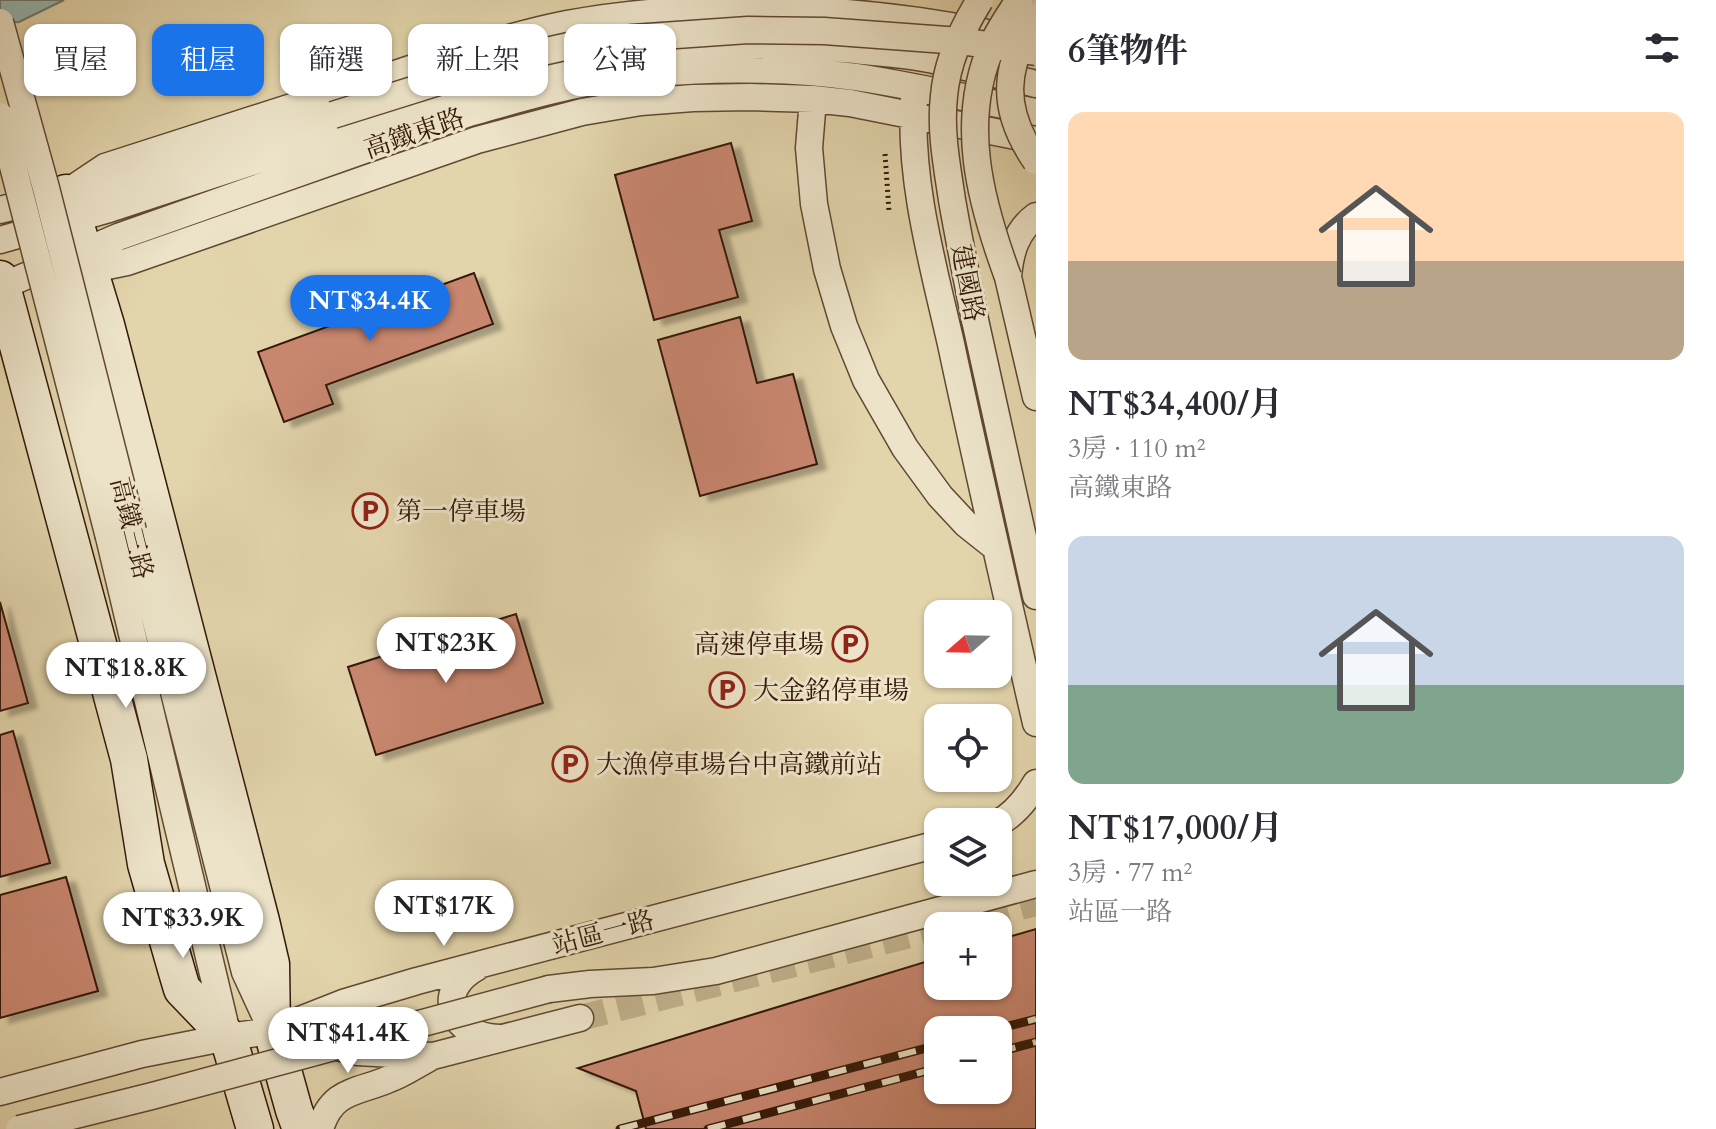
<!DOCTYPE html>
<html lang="zh-TW">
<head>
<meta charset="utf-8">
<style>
  :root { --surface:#fff; --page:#f2f2f3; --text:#2b2b33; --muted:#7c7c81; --accent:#1a73e8 }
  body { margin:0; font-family:Cardo,"Noto Serif TC",serif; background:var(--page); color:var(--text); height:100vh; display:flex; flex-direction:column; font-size:30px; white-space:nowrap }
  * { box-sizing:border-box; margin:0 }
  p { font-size:26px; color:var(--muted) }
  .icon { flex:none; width:44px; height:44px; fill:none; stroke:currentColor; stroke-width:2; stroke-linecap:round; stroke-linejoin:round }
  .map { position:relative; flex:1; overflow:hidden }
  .drawer { display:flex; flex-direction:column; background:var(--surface); width:680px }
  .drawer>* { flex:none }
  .banner { position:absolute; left:24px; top:24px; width:760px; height:72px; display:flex; gap:16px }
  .needle { width:52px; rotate:250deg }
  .buttons { position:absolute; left:924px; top:600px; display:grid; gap:16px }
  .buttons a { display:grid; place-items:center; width:88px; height:88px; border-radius:16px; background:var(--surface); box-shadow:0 2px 6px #0004; font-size:40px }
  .price { position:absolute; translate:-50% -68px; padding:0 18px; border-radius:28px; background:#fff; color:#222; font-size:26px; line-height:52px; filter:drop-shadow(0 2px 4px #0008) }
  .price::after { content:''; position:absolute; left:50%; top:48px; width:24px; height:18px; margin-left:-12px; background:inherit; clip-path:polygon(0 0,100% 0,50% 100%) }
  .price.on { background:var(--accent); color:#fff }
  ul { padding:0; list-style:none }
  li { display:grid; align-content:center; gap:16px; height:424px; padding:0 32px }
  li span { display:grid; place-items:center; height:248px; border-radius:16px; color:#555 }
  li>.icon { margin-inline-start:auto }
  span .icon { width:144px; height:144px; fill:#fffc; stroke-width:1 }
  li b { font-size:34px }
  h2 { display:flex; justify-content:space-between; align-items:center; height:96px; padding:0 32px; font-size:34px }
  .chip { padding:0 28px; border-radius:16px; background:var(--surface); box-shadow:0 2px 6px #0004; font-size:28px; line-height:72px }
  .chip.on { background:var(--accent); color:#fff }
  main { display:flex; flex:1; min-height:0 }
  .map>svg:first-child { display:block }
  .water { fill:#96b7b1; stroke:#6f786d; stroke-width:2 }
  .building { fill:#c9876f; stroke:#351908; stroke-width:2; fill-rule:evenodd; filter:url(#shadow) }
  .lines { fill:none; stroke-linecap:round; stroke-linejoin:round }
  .street-tunnel { stroke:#bfaf8a; stroke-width:26; stroke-dasharray:26 13; stroke-linecap:butt }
  .street-casing { stroke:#604831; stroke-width:29 }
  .secondary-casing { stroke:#351908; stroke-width:39 }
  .path { stroke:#351908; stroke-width:5; stroke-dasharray:2 4; stroke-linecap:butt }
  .street { stroke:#ece3c8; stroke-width:26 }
  .secondary { stroke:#ece3c8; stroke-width:36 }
  .rail-casing { stroke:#351908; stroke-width:9 }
  .rail { stroke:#ece3c8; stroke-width:6; stroke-dasharray:18; stroke-linecap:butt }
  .street-bridge-casing { stroke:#604831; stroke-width:29; stroke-linecap:butt }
  .street-bridge { stroke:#ece3c8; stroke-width:26 }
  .labels { text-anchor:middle; stroke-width:6; stroke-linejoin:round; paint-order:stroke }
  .street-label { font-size:26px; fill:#351908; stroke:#ece3c8 }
  .poi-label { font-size:26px; fill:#351908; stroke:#ece3c8; text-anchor:start }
</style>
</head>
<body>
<main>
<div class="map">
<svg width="1036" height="1129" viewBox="0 0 1036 1129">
  <defs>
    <filter id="shadow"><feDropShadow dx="9" dy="5" stdDeviation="2" flood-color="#0004"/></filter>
  </defs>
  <rect width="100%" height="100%" fill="#e2d4ab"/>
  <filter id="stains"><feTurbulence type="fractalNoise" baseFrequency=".0025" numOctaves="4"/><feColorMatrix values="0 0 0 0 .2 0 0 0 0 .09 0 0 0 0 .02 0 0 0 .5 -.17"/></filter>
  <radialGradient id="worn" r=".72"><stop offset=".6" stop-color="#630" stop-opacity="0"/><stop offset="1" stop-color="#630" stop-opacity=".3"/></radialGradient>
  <path class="water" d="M 0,0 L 64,0 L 19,22 L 0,23 Z"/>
  <path class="building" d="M 731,143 L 752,221 L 719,230 L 738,297 L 654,320 L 615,175 Z
    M 474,273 L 493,324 L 326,385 L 333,404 L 284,422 L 258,352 Z
    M 740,317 L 757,383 L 793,374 L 817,464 L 700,496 L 658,340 Z
    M 0,602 L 28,703 L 0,711 Z
    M 516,614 L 543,703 L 376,755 L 348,667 Z
    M 13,731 L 50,863 L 0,877 L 0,735 Z
    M 66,877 L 98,991 L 0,1018 L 0,895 Z
    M 1036,929 L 1036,1129 L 646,1129 L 636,1091 L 578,1068 L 938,958 L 938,986 L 998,986 L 998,940 ZM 938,1030 L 998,1030 L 998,1090 L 938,1090 Z"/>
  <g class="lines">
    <path class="street-tunnel" d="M 945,926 L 1036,903
      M 580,1018 L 938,928"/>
    <defs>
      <path id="street" d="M 813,99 L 809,148 L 814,204 L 827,269 L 844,326 L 866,380 L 905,448 L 940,496 L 966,524 L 995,547
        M 914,99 C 909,181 933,265 951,344 C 978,471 1007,597 1036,723
        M 66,193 L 105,167 C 195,138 285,109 376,80 C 439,60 502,37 567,24 C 697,0 854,6 983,32
        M 0,210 L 66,193 L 112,187 L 333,115
        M 1036,216 C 1016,231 1010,253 1008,277 L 1036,397
        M 0,240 L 109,209 L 465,92 C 597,54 719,37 856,50 C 879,53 901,54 923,58 C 961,65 998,75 1036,84
        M 73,273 L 127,262 L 477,140 L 582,112 L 641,102 L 693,98 L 750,97 L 813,99 L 850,103 L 1036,140
        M 0,287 L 118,237 L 469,113 C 505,103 540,92 576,85 C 663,67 767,65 856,77 C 916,86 976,100 1036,112
        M 975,320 L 1036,596
        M 133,531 L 245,972 L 269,1024
        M 109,537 L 228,1037
        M 998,823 C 1015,814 1026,800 1036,783
        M 477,967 C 433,991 450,1037 500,1038
        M 549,989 L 590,984 L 653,981 L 716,971 L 1036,884
        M 272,1031 L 357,1052 L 433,1056 L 580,1018
        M 0,1092 L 142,1054 L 228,1037 L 272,1031 L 343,1003 L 417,981 L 938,844
        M 320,1129 C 332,1089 357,1093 389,1079 C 403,1074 416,1065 429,1058"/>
      <path id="secondary" d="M 66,193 L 106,325 L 261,921 L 271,964 L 272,1031 L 294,1110 L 301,1129
        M 0,279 L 129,759 L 146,864 L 177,972 L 182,989 L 228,1037 L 255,1129"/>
    </defs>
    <use href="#street" class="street-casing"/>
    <use href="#secondary" class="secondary-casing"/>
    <path class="path" d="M 885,154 L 889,211"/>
    <use href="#street" class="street"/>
    <use href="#secondary" class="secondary"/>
    <defs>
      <path id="rail" d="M 993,1030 L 1036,1019
        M 998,1052 L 1036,1042
        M 620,1129 L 938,1045
        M 708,1129 L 938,1068"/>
    </defs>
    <use href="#rail" class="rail-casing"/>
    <use href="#rail" class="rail"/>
    <defs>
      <path id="street-bridge" d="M 1036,16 C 1003,67 1000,109 1036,161
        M 0,22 L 46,188 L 133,531
        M 333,115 L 515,58 L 569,46 L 633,38 L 748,30 L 824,31 L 960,41 L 1036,52
        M 0,116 L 109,537
        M 1008,277 C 980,201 958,120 993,43 C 1000,28 1010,14 1019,0
        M 975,320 C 967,280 959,240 952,200 C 947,166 940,131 944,96 C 947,61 962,29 980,0
        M 19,1129 L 152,1096 L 549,989"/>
    </defs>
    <use href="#street-bridge" class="street-bridge-casing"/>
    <use href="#street-bridge" class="street-bridge"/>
  </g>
  <defs>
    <symbol id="parking-ring" viewBox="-11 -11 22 22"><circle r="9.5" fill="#ece3c8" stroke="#8f2418" stroke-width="1.5"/><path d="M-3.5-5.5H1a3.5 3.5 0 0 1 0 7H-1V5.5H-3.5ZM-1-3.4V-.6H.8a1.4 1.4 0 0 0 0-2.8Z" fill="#8f2418"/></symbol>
  </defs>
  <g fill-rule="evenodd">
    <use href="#parking-ring" x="350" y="491" width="40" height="40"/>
    <use href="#parking-ring" x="830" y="624" width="40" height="40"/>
    <use href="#parking-ring" x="707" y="670" width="40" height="40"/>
    <use href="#parking-ring" x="550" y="744" width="40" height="40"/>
  </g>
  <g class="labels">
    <g class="street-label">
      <text transform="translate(414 133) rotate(-19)" y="9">高鐵東路</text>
      <text transform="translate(968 283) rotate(79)" y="9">建國路</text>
      <text transform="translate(132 528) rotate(76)" y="9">高鐵三路</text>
      <text transform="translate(603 932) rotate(-15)" y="9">站區一路</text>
    </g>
    <g class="poi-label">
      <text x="396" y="520">第一停車場</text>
      <text x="824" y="653" text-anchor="end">高速停車場</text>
      <text x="753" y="699">大金銘停車場</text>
      <text x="596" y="773">大漁停車場台中高鐵前站</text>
    </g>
  </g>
  <rect width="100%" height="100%" filter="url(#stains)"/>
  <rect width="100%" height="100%" fill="url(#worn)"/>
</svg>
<div class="buttons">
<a><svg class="needle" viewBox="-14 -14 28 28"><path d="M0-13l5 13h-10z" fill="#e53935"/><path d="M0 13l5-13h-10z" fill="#7c7c81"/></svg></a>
<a><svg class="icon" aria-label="locate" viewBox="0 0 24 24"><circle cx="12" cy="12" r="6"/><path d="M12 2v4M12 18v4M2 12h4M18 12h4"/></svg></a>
<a><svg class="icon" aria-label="layers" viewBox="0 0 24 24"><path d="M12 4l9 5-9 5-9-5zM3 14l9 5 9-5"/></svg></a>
<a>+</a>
<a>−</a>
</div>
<b class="price on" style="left:370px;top:343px">NT$34.4K</b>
<b class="price" style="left:446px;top:685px">NT$23K</b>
<b class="price" style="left:126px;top:710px">NT$18.8K</b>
<b class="price" style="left:444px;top:948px">NT$17K</b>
<b class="price" style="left:183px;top:960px">NT$33.9K</b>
<b class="price" style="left:348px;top:1075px">NT$41.4K</b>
<div class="banner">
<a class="chip">買屋</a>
<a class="chip on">租屋</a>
<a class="chip">篩選</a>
<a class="chip">新上架</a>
<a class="chip">公寓</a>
</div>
</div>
<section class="drawer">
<h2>6筆物件<svg class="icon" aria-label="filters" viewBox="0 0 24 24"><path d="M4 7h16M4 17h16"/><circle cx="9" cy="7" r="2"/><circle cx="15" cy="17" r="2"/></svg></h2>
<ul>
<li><span style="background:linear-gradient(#ffd9b3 60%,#b9a48a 0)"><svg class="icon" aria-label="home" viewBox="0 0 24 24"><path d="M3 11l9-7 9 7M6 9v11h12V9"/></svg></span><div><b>NT$34,400/月</b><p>3房 · 110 m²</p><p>高鐵東路</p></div></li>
<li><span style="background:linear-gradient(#c9d6e8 60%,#7fa58c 0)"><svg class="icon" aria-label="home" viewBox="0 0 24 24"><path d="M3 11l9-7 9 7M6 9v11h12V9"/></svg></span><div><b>NT$17,000/月</b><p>3房 · 77 m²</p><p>站區一路</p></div></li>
</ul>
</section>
</main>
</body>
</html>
